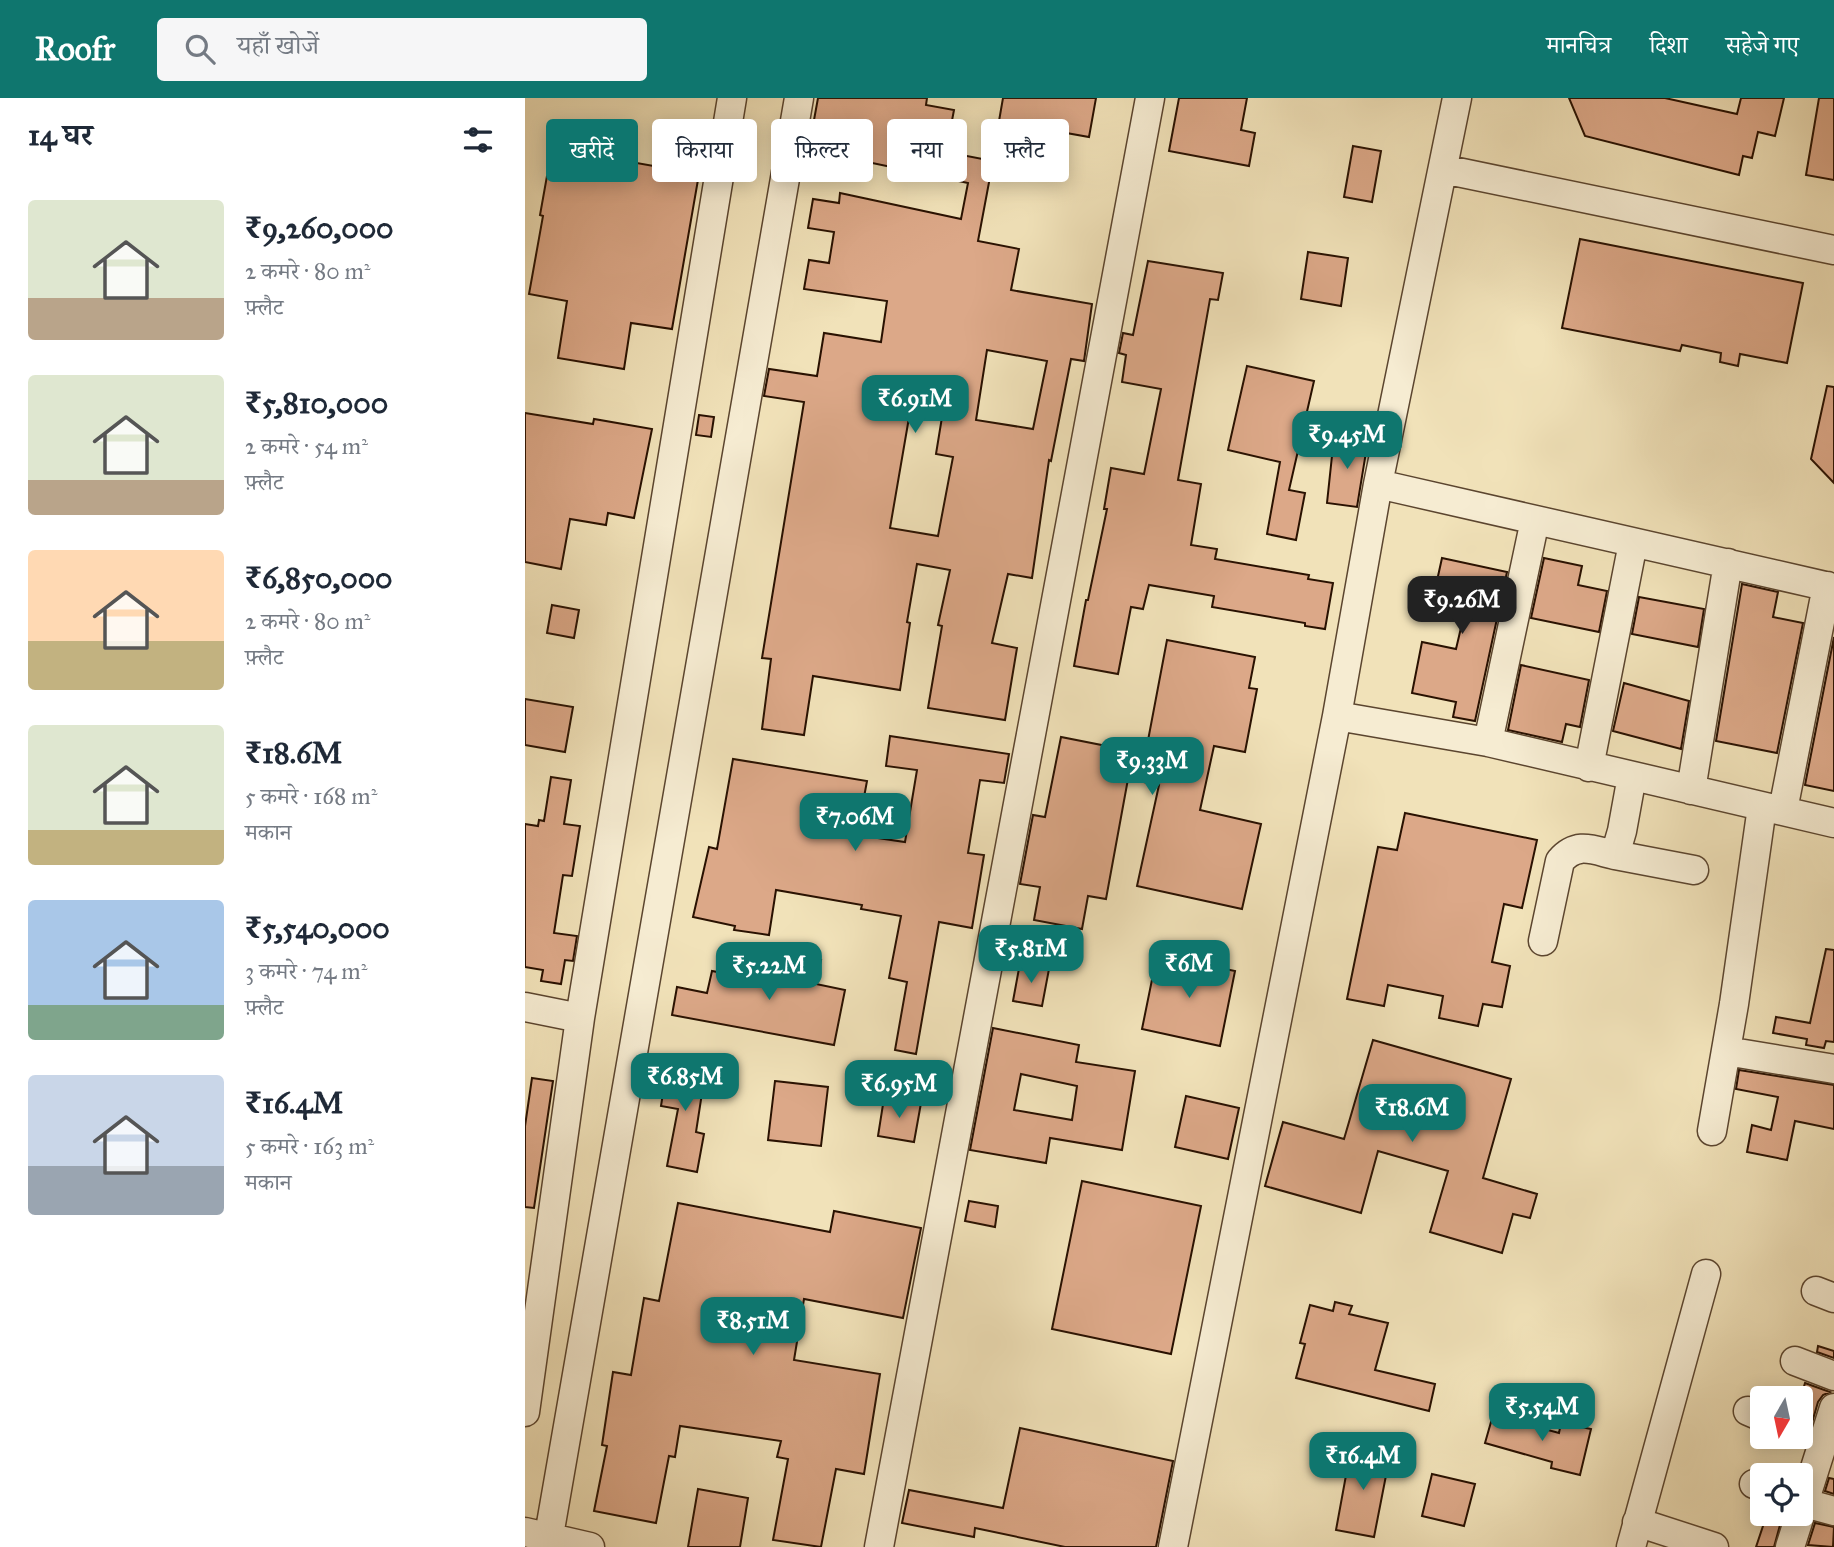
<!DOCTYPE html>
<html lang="hi">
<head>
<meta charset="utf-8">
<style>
  :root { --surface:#fff; --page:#f6f6f7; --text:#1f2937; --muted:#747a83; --accent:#0f766e }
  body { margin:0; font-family:"IM FELL Great Primer","Noto Serif Devanagari",serif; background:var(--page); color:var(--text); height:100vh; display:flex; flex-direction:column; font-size:26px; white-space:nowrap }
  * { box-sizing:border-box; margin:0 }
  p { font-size:23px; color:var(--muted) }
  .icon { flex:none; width:38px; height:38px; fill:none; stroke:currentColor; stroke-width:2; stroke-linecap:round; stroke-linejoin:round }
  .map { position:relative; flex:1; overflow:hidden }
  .details { display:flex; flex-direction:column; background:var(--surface); width:525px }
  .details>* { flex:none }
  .top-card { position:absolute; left:21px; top:21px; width:665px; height:63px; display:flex; gap:14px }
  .needle { width:46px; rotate:189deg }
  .fabs { position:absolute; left:1225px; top:1288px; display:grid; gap:14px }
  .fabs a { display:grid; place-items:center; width:63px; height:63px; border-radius:7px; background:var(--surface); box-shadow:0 4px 18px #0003; font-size:35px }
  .price { position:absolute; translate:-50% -60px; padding:0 16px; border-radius:14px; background:var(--accent); color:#fff; font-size:23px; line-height:46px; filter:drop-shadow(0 2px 4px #0008) }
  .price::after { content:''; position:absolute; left:50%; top:42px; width:21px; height:16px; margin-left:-10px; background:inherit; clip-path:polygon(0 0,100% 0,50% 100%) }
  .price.on { background:#222; color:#fff }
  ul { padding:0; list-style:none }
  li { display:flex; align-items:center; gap:21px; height:175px; padding:0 28px }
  li span { display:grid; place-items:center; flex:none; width:196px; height:140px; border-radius:7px; color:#555 }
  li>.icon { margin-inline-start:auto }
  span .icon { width:84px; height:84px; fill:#fffc; stroke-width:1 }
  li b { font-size:30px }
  h2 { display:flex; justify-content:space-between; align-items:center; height:84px; padding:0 28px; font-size:30px }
  .pill { padding:0 24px; border-radius:7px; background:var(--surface); box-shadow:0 4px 18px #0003; font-size:24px; line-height:63px }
  .pill.on { background:var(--accent); color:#fff }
  header { display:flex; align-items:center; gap:42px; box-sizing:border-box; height:98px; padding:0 35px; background:var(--accent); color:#fff }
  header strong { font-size:33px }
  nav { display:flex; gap:38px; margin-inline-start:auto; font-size:24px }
  .search { width:490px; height:63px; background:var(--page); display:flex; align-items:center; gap:18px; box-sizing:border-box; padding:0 24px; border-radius:7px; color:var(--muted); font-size:26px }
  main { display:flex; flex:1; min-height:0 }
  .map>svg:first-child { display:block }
  .building { fill:#dca888; stroke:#291101; stroke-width:2; fill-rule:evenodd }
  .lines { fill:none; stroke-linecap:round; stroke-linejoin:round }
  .minor-casing { stroke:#5b452f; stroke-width:31 }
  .minor { stroke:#f6ecd2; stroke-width:28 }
</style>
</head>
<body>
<header>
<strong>Roofr</strong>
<div class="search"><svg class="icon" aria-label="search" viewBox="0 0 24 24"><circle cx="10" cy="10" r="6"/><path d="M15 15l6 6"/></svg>यहाँ खोजें</div>
<nav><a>मानचित्र</a><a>दिशा</a><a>सहेजे गए</a></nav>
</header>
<main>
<section class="details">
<h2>14 घर<svg class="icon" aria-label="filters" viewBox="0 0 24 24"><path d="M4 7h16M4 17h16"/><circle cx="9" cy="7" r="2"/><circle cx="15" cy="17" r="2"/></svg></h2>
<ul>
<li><span style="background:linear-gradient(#dfe7d0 70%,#b9a48a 0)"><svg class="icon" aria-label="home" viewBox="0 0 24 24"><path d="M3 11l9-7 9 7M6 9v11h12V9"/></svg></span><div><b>₹9,260,000</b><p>2 कमरे · 80 m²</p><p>फ़्लैट</p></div></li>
<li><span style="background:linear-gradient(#dfe7d0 75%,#b9a48a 0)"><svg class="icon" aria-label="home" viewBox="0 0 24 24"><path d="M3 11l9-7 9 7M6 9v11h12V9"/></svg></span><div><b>₹5,810,000</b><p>2 कमरे · 54 m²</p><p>फ़्लैट</p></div></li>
<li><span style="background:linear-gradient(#ffd9b3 65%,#c2b280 0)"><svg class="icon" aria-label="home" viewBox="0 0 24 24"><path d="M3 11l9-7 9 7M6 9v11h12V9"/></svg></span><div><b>₹6,850,000</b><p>2 कमरे · 80 m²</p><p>फ़्लैट</p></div></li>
<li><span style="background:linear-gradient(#dfe7d0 75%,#c2b280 0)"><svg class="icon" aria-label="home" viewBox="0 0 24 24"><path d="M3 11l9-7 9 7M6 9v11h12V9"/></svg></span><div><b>₹18.6M</b><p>5 कमरे · 168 m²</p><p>मकान</p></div></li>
<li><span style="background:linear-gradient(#a9c7e8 75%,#7fa58c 0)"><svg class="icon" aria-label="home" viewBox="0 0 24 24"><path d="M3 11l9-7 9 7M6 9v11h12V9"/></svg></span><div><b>₹5,540,000</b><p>3 कमरे · 74 m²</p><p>फ़्लैट</p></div></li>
<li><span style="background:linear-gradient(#c9d6e8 65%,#9aa5b1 0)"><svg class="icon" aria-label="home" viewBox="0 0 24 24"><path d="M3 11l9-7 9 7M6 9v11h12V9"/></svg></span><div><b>₹16.4M</b><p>5 कमरे · 163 m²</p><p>मकान</p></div></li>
</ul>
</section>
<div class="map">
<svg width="1309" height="1449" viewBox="0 0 1309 1449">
  <rect width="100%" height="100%" fill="#f1e2b9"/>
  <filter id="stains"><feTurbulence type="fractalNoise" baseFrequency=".00286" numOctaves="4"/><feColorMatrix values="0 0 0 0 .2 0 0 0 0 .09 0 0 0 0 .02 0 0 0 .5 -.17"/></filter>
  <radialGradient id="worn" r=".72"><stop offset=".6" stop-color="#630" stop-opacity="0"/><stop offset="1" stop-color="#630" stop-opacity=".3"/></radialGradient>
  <path class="building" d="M 293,0 L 402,0 L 401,7 L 429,12 L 421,54 L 468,63 L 453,143 L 494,151 L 486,192 L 567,206 L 559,263 L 546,261 L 526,363 L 524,362 L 507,480 L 483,476 L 467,545 L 492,550 L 480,622 L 403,610 L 417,528 L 413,527 L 425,472 L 392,466 L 382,524 L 385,525 L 375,592 L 288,578 L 279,637 L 237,631 L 246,561 L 237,560 L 279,304 L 239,298 L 244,271 L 292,278 L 299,235 L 356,244 L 362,203 L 279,191 L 284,162 L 304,165 L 309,134 L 283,130 L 288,101 L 314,105 L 315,95 L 436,121 L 443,85 L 328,61 L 335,29 L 289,22 ZM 462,252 L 522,263 L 508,331 L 451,322 ZM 386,308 L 418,313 L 411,356 L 428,359 L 413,438 L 365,430 Z
    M 478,0 L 571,0 L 564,39 L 474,23 Z
    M 654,0 L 722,0 L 716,32 L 730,35 L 724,68 L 644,53 Z
    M 1044,0 L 1140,0 L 1212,16 L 1216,0 L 1259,0 L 1250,38 L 1233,34 L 1227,60 L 1218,58 L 1214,77 L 1060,38 Z
    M 1294,0 L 1309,0 L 1309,82 L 1281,77 Z
    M 828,48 L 856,53 L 847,104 L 819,99 Z
    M 27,50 L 174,76 L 147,231 L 106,225 L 99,271 L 33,260 L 42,203 L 4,196 L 18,118 L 15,117 Z
    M 1055,141 L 1278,185 L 1262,265 L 1215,256 L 1213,268 L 1195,264 L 1196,255 L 1157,247 L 1155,253 L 1037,230 Z
    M 783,154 L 823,160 L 816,208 L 776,201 Z
    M 623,163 L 698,175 L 693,202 L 685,201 L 653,382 L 676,386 L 666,447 L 692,451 L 690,461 L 784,477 L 783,481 L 808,485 L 800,531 L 780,528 L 780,525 L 687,509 L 689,498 L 624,487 L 618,511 L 606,509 L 593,576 L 549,568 L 561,502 L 563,502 L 582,411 L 579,411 L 586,370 L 619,376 L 636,291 L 597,284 L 601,257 L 594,255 L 598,235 L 608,237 Z
    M 722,268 L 789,283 L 764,392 L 780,395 L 771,442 L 742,436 L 755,364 L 703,352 Z
    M 1302,288 L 1309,289 L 1309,385 L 1286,361 Z
    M 0,315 L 68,326 L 69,321 L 127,331 L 109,420 L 83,415 L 81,427 L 45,421 L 36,471 L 0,464 Z
    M 174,317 L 189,319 L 186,339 L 171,337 Z
    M 809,339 L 843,342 L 832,409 L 802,405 Z
    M 917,460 L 982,474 L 950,623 L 928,619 L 931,604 L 887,595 L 897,544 L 931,551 L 939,517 L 906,510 Z
    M 1019,460 L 1057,468 L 1053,487 L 1082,493 L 1074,534 L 1006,520 Z
    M 1217,486 L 1253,494 L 1248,519 L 1278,525 L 1252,655 L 1191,643 Z
    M 1114,499 L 1179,511 L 1173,549 L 1107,536 Z
    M 27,507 L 54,512 L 49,540 L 22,535 Z
    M 1309,539 L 1309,693 L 1280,687 Z
    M 642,542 L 730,559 L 724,590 L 732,591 L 720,654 L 689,648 L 675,712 L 736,726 L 717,811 L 612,788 L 634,687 L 603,681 L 581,801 L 563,798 L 557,831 L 509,822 L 515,789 L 495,786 L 508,717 L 520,719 L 536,639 L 617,655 L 617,652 L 621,653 Z
    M 996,567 L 1064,582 L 1055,629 L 1041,626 L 1037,644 L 983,632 Z
    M 1099,585 L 1164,603 L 1156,651 L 1088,633 Z
    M 0,601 L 48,609 L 40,654 L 0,647 Z
    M 365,638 L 484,656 L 479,685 L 455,682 L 443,755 L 459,757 L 447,830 L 414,824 L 391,956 L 370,952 L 382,884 L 364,880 L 376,818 L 336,811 L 337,807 L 251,792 L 244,837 L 209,832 L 210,828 L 168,819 L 184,749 L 192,751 L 208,661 L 342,683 L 332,737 L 380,744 L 392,672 L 361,668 Z
    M 26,679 L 46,682 L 39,726 L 55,728 L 47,778 L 38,777 L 29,835 L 52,838 L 48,863 L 40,862 L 36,886 L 16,883 L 18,872 L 0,869 L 0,726 L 13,728 L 14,722 L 19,723 Z
    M 880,715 L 1012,742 L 997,810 L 979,806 L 967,864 L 985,868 L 977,909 L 958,906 L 953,928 L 914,920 L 918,898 L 863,887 L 859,908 L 822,901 L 853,749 L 872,752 Z
    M 1301,851 L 1309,852 L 1309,944 L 1301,943 L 1299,950 L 1281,947 L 1282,941 L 1248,935 L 1251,919 L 1285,925 Z
    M 256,855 L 296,862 L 291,886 L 320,892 L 309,947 L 147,917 L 152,889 L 182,895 L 187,873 L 250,885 Z
    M 632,857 L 710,873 L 695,948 L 617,931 Z
    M 495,865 L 524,871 L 517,908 L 488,903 Z
    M 468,930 L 554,947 L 551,964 L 610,973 L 597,1052 L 525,1040 L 521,1065 L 445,1052 ZM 496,976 L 552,988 L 547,1022 L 489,1012 Z
    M 848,942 L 986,981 L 958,1080 L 1012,1096 L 1005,1120 L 988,1116 L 977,1155 L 905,1134 L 923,1073 L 853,1053 L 836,1115 L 740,1088 L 758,1024 L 819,1041 Z
    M 143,963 L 181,969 L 171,1034 L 179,1036 L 172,1074 L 142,1068 L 153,1011 L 136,1008 Z
    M 1214,972 L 1309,987 L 1309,1031 L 1270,1023 L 1262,1062 L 1222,1054 L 1227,1027 L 1246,1032 L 1253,999 L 1211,991 Z
    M 7,980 L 28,983 L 9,1110 L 0,1109 L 0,1028 Z
    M 250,983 L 303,989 L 296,1048 L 243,1042 Z
    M 661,998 L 714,1010 L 703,1061 L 650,1049 Z
    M 359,1000 L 396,1005 L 389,1044 L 353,1038 Z
    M 557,1083 L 676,1108 L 646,1256 L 527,1231 Z
    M 444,1103 L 473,1108 L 470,1129 L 440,1123 Z
    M 153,1105 L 305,1134 L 309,1113 L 396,1130 L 378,1220 L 279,1201 L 269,1262 L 355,1276 L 339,1376 L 311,1371 L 296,1449 L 248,1442 L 263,1361 L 252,1359 L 256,1343 L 155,1328 L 150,1359 L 144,1358 L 131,1425 L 69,1413 L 82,1348 L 77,1347 L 88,1274 L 106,1277 L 119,1200 L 134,1203 Z
    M 810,1204 L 827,1208 L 824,1216 L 863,1225 L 850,1272 L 910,1286 L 904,1313 L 771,1280 L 780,1246 L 775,1245 L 785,1207 L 808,1213 Z
    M 1293,1248 L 1309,1253 L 1309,1260 L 1292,1254 Z
    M 1280,1285 L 1305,1294 L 1298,1297 L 1293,1304 L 1284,1335 L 1276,1333 L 1276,1299 Z
    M 968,1317 L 1034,1335 L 1036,1325 L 1066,1331 L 1055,1377 L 1026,1370 L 1027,1364 L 960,1345 Z
    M 495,1330 L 648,1363 L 631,1449 L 540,1449 L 450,1430 L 449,1439 L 377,1425 L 384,1392 L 478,1410 Z
    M 826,1350 L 865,1357 L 849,1439 L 811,1432 Z
    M 907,1376 L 950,1386 L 939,1428 L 897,1418 Z
    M 1304,1380 L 1309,1381 L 1309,1396 L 1300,1393 Z
    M 173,1391 L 223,1400 L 215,1449 L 163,1449 Z
    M 1242,1416 L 1258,1416 L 1249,1449 L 1231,1449 Z
    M 1290,1425 L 1309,1429 L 1308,1449 L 1283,1447 Z"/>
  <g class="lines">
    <defs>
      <path id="minor" d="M 918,71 L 1309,152
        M 853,386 L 1309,490
        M 812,618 L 963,644 L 1309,725
        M 963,644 L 1010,422
        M 1064,669 L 1108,445
        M 1166,692 L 1203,465
        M 1258,712 L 1302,488
        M 1090,757 L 1169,772
        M 1018,843 L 1035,763 C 1052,743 1068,752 1090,757 L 1097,733 L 1107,678
        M 0,909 L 55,920
        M 1201,953 L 1309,971
        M 1187,1033 L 1209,906 L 1237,709
        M 1291,1193 L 1309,1200
        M 1270,1263 L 1309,1278
        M 1223,1313 L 1237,1319
        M 0,1314 L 55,920 L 207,0
        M 1229,1386 L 1237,1389
        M 1276,1404 L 1309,1413
        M 1112,1424 L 1189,1449
        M 0,1434 L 65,1449
        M 22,1449 L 274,0
        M 354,1449 L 625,0
        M 648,1449 L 812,618 L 853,386 L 932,0
        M 1106,1449 L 1181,1176
        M 1265,1449 L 1309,1310"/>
    </defs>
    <use href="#minor" class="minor-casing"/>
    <use href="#minor" class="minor"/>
  </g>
  <rect width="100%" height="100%" filter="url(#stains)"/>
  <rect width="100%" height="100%" fill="url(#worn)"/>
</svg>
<div class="fabs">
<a><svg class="needle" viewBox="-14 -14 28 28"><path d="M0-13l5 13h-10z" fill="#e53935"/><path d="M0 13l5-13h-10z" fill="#747a83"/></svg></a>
<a><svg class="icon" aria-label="locate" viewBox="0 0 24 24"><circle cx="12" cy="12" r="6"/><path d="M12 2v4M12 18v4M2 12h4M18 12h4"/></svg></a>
</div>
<b class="price" style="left:390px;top:337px">₹6.91M</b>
<b class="price" style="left:822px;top:373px">₹9.45M</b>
<b class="price on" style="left:937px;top:538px">₹9.26M</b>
<b class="price" style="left:627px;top:699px">₹9.33M</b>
<b class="price" style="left:330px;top:755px">₹7.06M</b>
<b class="price" style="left:506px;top:887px">₹5.81M</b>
<b class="price" style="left:664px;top:902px">₹6M</b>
<b class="price" style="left:244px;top:904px">₹5.22M</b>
<b class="price" style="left:160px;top:1015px">₹6.85M</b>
<b class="price" style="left:374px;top:1022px">₹6.95M</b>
<b class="price" style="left:887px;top:1046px">₹18.6M</b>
<b class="price" style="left:228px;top:1259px">₹8.51M</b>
<b class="price" style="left:1017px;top:1345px">₹5.54M</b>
<b class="price" style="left:838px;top:1394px">₹16.4M</b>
<div class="top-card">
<a class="pill on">खरीदें</a>
<a class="pill">किराया</a>
<a class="pill">फ़िल्टर</a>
<a class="pill">नया</a>
<a class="pill">फ़्लैट</a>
</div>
</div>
</main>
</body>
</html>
